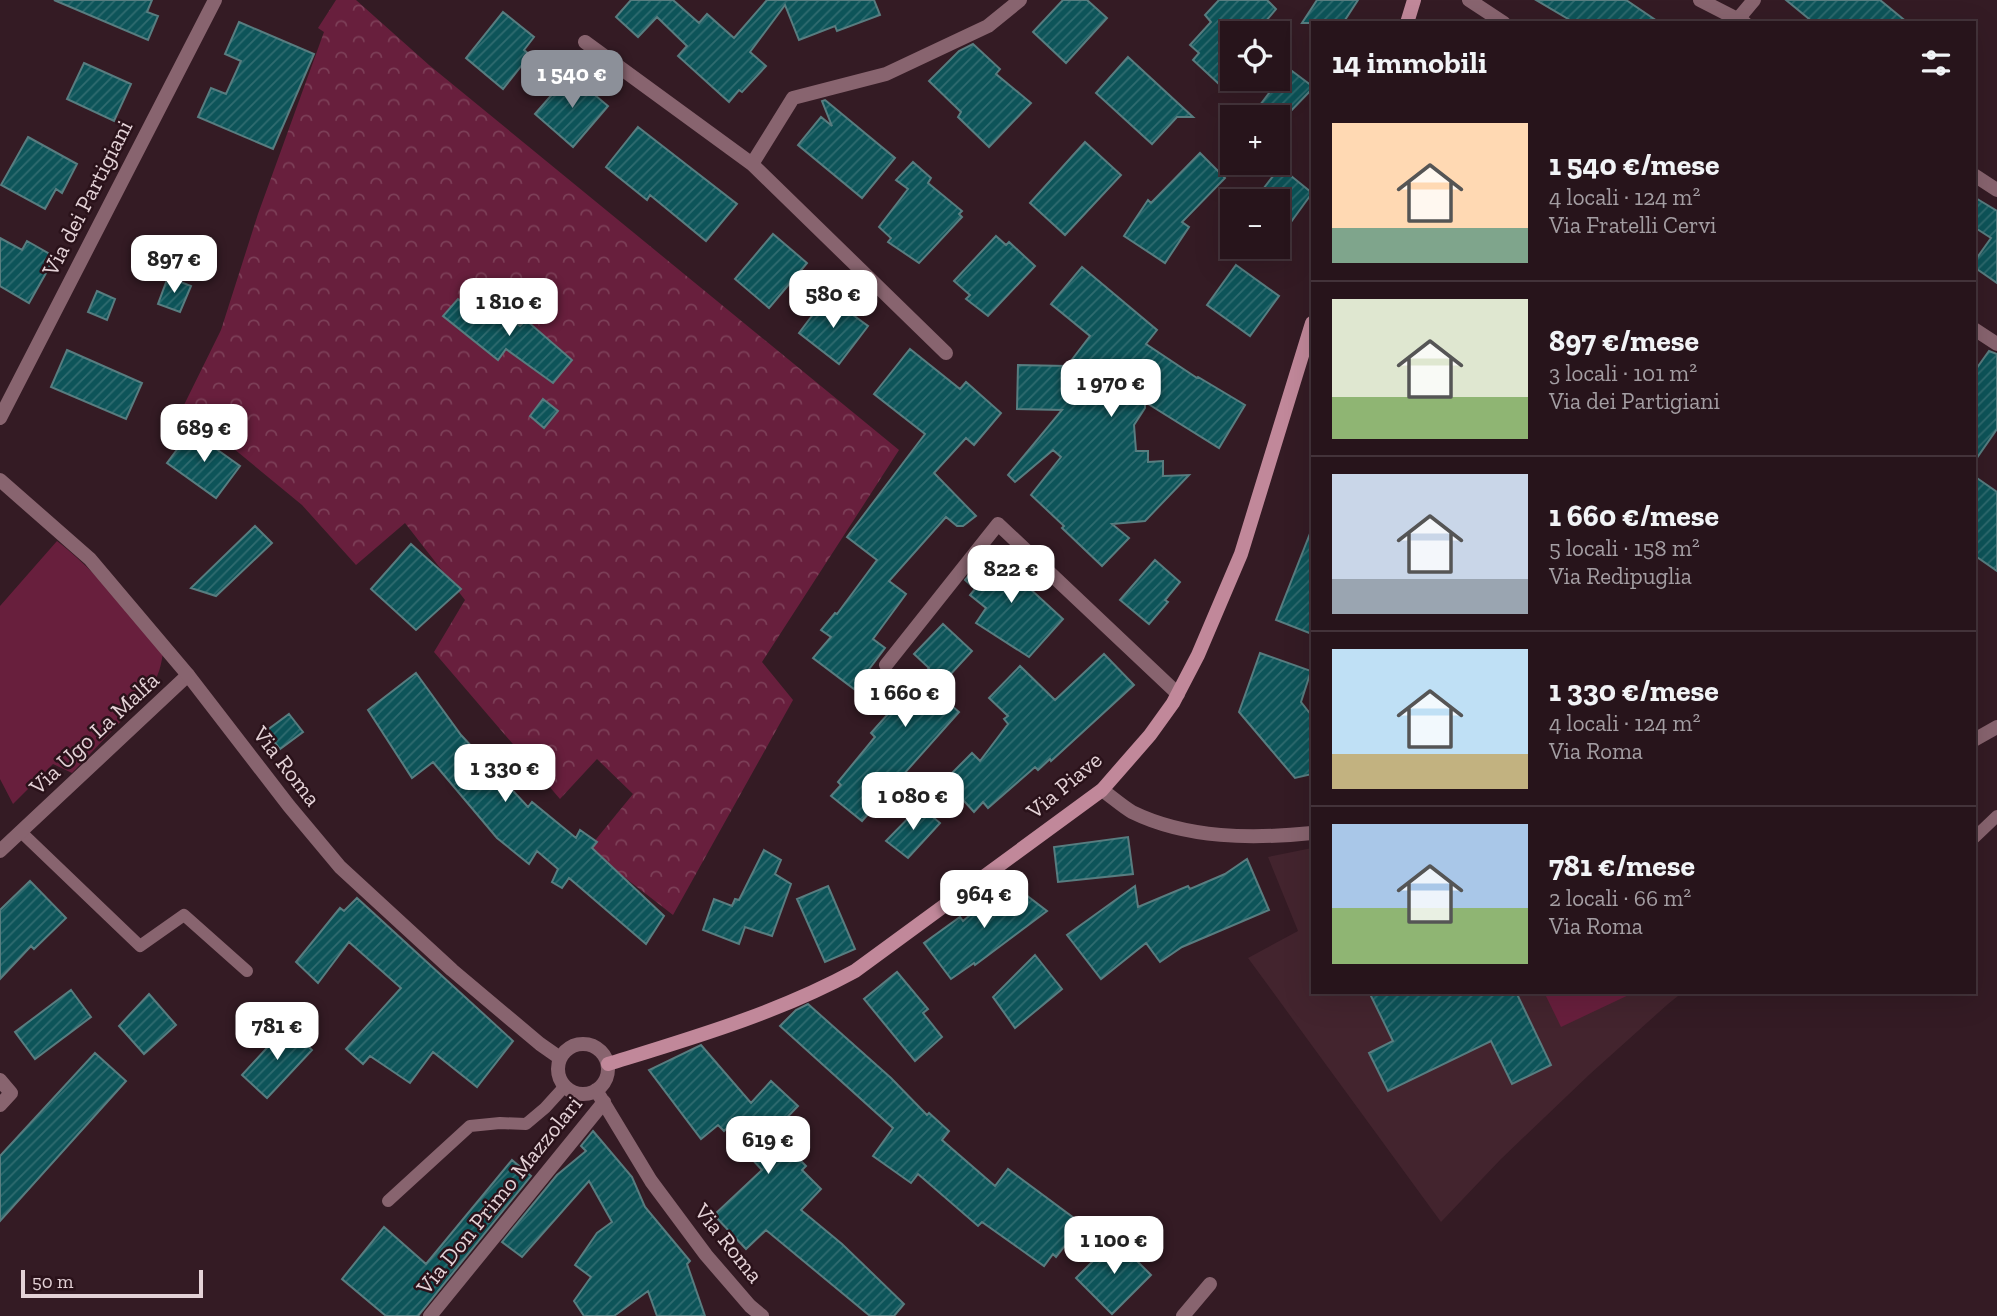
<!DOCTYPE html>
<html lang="it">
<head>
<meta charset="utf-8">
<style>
  :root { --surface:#27141b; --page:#332128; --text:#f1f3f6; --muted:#a49ea3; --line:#43333a; --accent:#8c9099 }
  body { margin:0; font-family:"Zilla Slab",serif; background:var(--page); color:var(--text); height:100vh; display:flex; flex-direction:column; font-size:26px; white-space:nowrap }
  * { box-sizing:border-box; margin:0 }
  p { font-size:23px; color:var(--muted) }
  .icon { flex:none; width:38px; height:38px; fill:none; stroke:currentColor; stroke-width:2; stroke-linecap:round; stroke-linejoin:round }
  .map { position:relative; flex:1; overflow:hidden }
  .panel { position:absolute; left:1311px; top:21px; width:665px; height:973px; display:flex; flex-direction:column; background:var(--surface); border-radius:0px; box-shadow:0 7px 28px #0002,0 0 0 2px var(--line) }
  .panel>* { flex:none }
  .buttons { position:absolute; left:1220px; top:21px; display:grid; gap:14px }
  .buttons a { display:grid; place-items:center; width:70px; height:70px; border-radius:0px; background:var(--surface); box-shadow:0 7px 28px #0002,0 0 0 2px var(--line); font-size:35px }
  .scale { position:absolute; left:21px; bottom:18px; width:182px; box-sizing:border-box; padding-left:7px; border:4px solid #e4d2d7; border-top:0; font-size:19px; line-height:24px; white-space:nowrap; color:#e4d2d7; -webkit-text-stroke:5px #2a121a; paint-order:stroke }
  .price { position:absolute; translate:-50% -60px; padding:0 16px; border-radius:14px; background:#fff; color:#222; font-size:23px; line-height:46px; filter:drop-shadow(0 2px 4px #0008) }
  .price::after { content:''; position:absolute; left:50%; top:42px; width:21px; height:16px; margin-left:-10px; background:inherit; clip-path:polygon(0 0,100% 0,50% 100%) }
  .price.current { background:var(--accent); color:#fff }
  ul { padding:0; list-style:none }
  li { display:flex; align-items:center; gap:21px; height:175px; padding:0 21px }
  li+li { border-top:2px solid var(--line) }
  li span { display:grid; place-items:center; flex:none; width:196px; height:140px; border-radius:0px; color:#555 }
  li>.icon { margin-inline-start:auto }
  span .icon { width:84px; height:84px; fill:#fffc; stroke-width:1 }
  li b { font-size:30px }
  h2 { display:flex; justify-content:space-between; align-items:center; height:84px; padding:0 21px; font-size:30px }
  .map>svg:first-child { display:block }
  .built { fill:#43242e }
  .park { fill:url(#park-crowns) }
  .pitch { fill:#681f3d }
  .building { fill:url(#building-hatch); stroke:#587d80; stroke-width:2 }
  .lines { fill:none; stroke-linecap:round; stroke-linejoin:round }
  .service { stroke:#88646f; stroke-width:12 }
  .minor { stroke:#88646f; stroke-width:14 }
  .tertiary { stroke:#88646f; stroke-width:14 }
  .secondary { stroke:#c1889a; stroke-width:14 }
  .labels { text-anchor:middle; stroke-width:5; stroke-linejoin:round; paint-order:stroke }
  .street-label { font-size:23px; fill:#e4d2d7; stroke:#2a121a }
</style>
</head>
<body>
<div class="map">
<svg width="1997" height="1316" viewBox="0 0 1997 1316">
  <defs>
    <pattern id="park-crowns" width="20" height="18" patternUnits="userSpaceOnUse" patternTransform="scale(1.75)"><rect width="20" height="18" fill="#681f3d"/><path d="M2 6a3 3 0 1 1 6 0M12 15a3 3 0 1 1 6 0" fill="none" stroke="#7d3f58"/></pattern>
    <pattern id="building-hatch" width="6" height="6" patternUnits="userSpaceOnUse" patternTransform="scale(1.75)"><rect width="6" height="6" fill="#0d5459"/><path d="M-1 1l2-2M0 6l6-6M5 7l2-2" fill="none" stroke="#306c70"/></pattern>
  </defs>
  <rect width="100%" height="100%" fill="#341b24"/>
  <path class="built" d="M 1312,848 L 1312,992 L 1683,992 L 1668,1004 L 1590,1074 L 1501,1159 L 1441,1222 L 1248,958 L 1298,931 L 1268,857 Z"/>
  <path class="park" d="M 336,0 L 356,0 L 429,65 L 899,450 L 762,662 L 793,700 L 673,915 L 588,849 L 633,794 L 597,759 L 560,799 L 434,652 L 465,600 L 405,523 L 356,565 L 302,505 L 183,407 L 221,330 L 258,214 L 324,32 L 318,28 Z"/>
  <path class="pitch" d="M 57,541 C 98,573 129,613 163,652 C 161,670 156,682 145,696 L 72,773 L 53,764 L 13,804 L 0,779 L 0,606 Z
    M 1544,992 L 1635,992 L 1561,1027 Z"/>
  <path class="building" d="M 54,0 L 152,0 L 147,12 L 158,16 L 148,40 Z
    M 631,0 L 673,0 L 699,23 L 707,14 L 734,38 L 767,0 L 874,0 L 880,15 L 837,31 L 835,26 L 799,40 L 785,5 L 750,52 L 766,66 L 742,92 L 739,90 L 729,102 L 678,56 L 687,46 L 657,17 L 638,37 L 616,17 Z
    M 1063,0 L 1087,0 L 1107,18 L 1066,63 L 1033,32 Z
    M 1219,0 L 1267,0 L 1276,9 L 1256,33 L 1232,33 L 1232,69 L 1219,84 L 1193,60 L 1199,53 L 1190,45 L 1211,22 L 1205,15 Z
    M 1317,0 L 1358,0 L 1343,23 L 1302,23 Z
    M 1536,0 L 1626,0 L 1660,23 L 1575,23 Z
    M 1786,0 L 1880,0 L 1908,23 L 1814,23 Z
    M 503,12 L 534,37 L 524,50 L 530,55 L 503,89 L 466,58 Z
    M 239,22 L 314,54 L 273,149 L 198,117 L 211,88 L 226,94 L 241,61 L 225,54 Z
    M 973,44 L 1000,69 L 996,74 L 1031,103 L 989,147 L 958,117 L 961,112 L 929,81 L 959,51 Z
    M 1128,57 L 1193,117 L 1177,117 L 1152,144 L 1096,93 Z
    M 84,63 L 131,84 L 114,121 L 67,99 Z
    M 1288,68 L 1312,86 L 1312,89 L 1285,117 L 1251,117 Z
    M 570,74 L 608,106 L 573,147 L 535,114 Z
    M 825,100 L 895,158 L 862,198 L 798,145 L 821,117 L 832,126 L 822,101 Z
    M 638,127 L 737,204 L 706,241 L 650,195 L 647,200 L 606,167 Z
    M 28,137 L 77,164 L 62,193 L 56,189 L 45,209 L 1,185 Z
    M 1085,142 L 1121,175 L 1065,235 L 1030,203 Z
    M 1200,153 L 1225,178 L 1182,222 L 1189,227 L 1165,263 L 1124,236 L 1148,200 L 1151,203 Z
    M 913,162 L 931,178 L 928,183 L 962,211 L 959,214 L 962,217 L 919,263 L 888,242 L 891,238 L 879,227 L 908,189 L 896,180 Z
    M 1280,167 L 1312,193 L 1278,240 L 1278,201 L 1254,201 Z
    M 1974,197 L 1997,211 L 1997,283 L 1974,267 L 1974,262 L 1991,238 L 1974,227 Z
    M 773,234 L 807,263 L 769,308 L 735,279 Z
    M 996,236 L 1006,245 L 1009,242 L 1035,266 L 988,316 L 966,299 L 970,295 L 954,281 Z
    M 0,238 L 22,250 L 27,241 L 55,257 L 29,303 L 0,286 Z
    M 1236,265 L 1279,296 L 1250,336 L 1207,305 Z
    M 1082,267 L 1157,330 L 1146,344 L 1197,378 L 1198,377 L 1245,405 L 1219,448 L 1145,402 L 1145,408 L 1134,425 L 1136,451 L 1148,451 L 1148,462 L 1163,461 L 1163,476 L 1189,475 L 1145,521 L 1112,524 L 1129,538 L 1102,566 L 1062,528 L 1064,526 L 1031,495 L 1061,457 L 1053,450 L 1015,482 L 1008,475 L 1062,410 L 1017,409 L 1018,365 L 1067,366 L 1090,336 L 1051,304 Z
    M 168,277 L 191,286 L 180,312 L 158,304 Z
    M 97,291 L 115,299 L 107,320 L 88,312 Z
    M 827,296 L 868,326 L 839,364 L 799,333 Z
    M 458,299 L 472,310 L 481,300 L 494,310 L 496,307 L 520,326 L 526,320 L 572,360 L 553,383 L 506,349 L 498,360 L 443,316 Z
    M 910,349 L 960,389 L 966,382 L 1001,413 L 974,445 L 966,438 L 934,473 L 976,516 L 963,526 L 957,526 L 946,517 L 889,581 L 906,594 L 873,639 L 885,648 L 854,689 L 813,658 L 831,637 L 821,630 L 835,613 L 837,614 L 877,560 L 847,537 L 925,434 L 874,394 Z
    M 67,350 L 142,383 L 126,419 L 51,387 Z
    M 1989,351 L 1997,354 L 1997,429 L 1974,462 L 1974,372 Z
    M 543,399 L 558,411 L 544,428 L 530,416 Z
    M 191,431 L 240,466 L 216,498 L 167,463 Z
    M 1974,476 L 1997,492 L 1997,571 L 1974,555 Z
    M 255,526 L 272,543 L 216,596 L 191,588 Z
    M 1311,531 L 1312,531 L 1312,634 L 1276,620 Z
    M 411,544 L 461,589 L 416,630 L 371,589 Z
    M 991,548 L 1020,568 L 1015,575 L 1063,619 L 1029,657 L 976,623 L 986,608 L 970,595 L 975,589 L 965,580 Z
    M 1155,560 L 1180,582 L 1165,600 L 1168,602 L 1149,624 L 1120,600 Z
    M 943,624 L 972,651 L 935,691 L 959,712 L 862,821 L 831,796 L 841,785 L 838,782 L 875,737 L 871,733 L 929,668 L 914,654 Z
    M 1260,653 L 1311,671 L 1301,702 L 1312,716 L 1312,774 L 1295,778 L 1239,712 Z
    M 1104,654 L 1134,685 L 1051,761 L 1050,759 L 1038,770 L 1035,767 L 988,808 L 983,802 L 974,812 L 945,780 L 972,753 L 980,761 L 1008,724 L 1004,719 L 1008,716 L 989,698 L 1020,666 L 1055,700 Z
    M 416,673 L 461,735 L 528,807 L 532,802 L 576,838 L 580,830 L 597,842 L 592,848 L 664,916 L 646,944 L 569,878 L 562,888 L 552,882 L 558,869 L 537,851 L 529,864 L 497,838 L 433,762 L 412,778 L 368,710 Z
    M 289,714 L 303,732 L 280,749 L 266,731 Z
    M 920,806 L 940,823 L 908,858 L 886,841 Z
    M 1128,837 L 1133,874 L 1058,882 L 1054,847 Z
    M 764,850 L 781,860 L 775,874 L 791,884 L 772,936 L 745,927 L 739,944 L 703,930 L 714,899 L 732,906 L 735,899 L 739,900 Z
    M 1247,859 L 1269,910 L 1182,947 L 1160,962 L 1146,943 L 1101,979 L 1067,935 L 1135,886 L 1138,907 L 1188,886 L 1190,889 L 1225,874 Z
    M 30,881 L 66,918 L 34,949 L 31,946 L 0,979 L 0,910 Z
    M 1009,882 L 1047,911 L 975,965 L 974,963 L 951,979 L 924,943 L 960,917 L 963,921 Z
    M 828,886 L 855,949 L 825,962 L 797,899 Z
    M 357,898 L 513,1041 L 477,1087 L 433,1052 L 410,1083 L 370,1056 L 363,1064 L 346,1049 L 401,988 L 349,942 L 318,983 L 296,962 L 340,908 L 344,911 Z
    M 1035,955 L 1062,989 L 1015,1028 L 993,997 Z
    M 897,972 L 928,1009 L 923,1013 L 942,1037 L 915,1061 L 864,999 Z
    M 71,990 L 91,1017 L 35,1059 L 15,1032 Z
    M 1369,992 L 1516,992 L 1551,1065 L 1512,1084 L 1491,1041 L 1388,1091 L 1369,1053 L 1393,1041 Z
    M 149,994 L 176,1025 L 144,1054 L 119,1026 Z
    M 808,1004 L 891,1078 L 927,1115 L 929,1113 L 949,1131 L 942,1140 L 995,1186 L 1008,1169 L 1082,1224 L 1056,1257 L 1053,1254 L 1044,1266 L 982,1222 L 978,1226 L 918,1174 L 911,1183 L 873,1156 L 893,1128 L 780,1026 L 796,1010 Z
    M 287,1026 L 312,1050 L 267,1098 L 242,1075 Z
    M 701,1045 L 751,1103 L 771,1081 L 798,1106 L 775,1130 L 776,1131 L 774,1134 L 806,1166 L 802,1170 L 821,1189 L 801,1210 L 842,1244 L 904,1304 L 894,1316 L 870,1316 L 766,1230 L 746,1249 L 714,1215 L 762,1170 L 750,1157 L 754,1151 L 729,1126 L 724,1131 L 718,1125 L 701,1139 L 649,1070 Z
    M 95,1053 L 126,1081 L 0,1221 L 0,1156 Z
    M 593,1131 L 632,1177 L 645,1207 L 690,1261 L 687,1264 L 705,1316 L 657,1316 L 648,1291 L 614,1316 L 584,1316 L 574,1301 L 591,1277 L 575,1265 L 597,1233 L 612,1222 L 589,1181 L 522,1257 L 502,1242 L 557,1175 L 586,1151 L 581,1146 Z
    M 512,1160 L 531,1176 L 418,1316 L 386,1316 L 342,1279 L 384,1227 L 426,1264 Z
    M 1115,1239 L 1151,1275 L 1112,1314 L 1076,1278 Z"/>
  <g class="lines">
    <path class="service" d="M 21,832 L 140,946 L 184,915 L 247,971
      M 1974,838 L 1997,816
      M 388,1201 L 470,1126 L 500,1123 L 526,1124 L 545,1108 L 565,1086"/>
    <path class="minor" d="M 1469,0 L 1504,23
      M 1700,0 L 1745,23
      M 1738,19 L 1754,0
      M 585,42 L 752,164 L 793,98 L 886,74 L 988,26 L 1020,0
      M 752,164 L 946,353
      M 1974,175 L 1997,190
      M 1974,329 L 1997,344
      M 886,665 L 998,524 L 1178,694
      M 1974,740 L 1997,727
      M 1102,790 C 1112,797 1122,806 1132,812 C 1187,839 1253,839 1312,833
      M 0,851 L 188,675
      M 0,1080 L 11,1093 L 0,1105
      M 430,1316 L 604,1102
      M 1183,1316 L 1210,1284"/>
    <path class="tertiary" d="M 0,418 L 215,0
      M 0,480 L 90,559 L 188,675 L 289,806 L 340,867 L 452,970 L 540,1044 L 560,1058
      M558 1069a25 25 0 1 1 50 0a25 25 0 1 1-50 0Z
      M 596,1090 L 651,1181 L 706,1255 L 750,1306 L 762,1316"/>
    <path class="secondary" d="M 1407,23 L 1414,0
      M 608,1064 C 692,1038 778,1013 855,971 L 1102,790 L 1150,735 L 1173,703 L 1198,655 L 1241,554 L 1312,323"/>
  </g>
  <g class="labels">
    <g class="street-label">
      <text transform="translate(87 198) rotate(-63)" y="8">Via dei Partigiani</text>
      <text transform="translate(94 733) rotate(-43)" y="8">Via Ugo La Malfa</text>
      <text transform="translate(287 766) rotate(52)" y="8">Via Roma</text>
      <text transform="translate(1064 785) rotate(-40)" y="8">Via Piave</text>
      <text transform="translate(499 1195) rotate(-51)" y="8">Via Don Primo Mazzolari</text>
      <text transform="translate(729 1243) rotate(51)" y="8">Via Roma</text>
    </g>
  </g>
</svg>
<div class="buttons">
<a><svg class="icon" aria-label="locate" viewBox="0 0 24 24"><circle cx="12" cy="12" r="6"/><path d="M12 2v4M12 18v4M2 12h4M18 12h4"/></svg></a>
<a>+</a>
<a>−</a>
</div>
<div class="scale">50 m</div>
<b class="price current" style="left:572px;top:110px">1 540 €</b>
<b class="price" style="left:174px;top:295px">897 €</b>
<b class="price" style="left:833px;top:330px">580 €</b>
<b class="price" style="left:509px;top:338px">1 810 €</b>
<b class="price" style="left:1111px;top:419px">1 970 €</b>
<b class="price" style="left:204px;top:464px">689 €</b>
<b class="price" style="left:1011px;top:605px">822 €</b>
<b class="price" style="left:905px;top:729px">1 660 €</b>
<b class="price" style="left:505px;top:804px">1 330 €</b>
<b class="price" style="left:913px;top:832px">1 080 €</b>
<b class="price" style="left:984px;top:930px">964 €</b>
<b class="price" style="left:277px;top:1062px">781 €</b>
<b class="price" style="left:768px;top:1176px">619 €</b>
<b class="price" style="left:1114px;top:1276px">1 100 €</b>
<section class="panel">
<h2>14 immobili<svg class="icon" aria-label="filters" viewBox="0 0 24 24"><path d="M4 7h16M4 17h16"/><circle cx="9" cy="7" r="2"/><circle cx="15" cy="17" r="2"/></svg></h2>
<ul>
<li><span style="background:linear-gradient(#ffd9b3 75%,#7fa58c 0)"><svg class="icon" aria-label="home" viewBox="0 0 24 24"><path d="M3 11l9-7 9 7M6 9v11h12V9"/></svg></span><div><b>1 540 €/mese</b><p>4 locali · 124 m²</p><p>Via Fratelli Cervi</p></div></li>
<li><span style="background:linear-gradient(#dfe7d0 70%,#8fb573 0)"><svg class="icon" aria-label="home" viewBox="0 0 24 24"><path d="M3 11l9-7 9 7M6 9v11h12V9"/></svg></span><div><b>897 €/mese</b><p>3 locali · 101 m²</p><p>Via dei Partigiani</p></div></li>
<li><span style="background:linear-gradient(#c9d6e8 75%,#9aa5b1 0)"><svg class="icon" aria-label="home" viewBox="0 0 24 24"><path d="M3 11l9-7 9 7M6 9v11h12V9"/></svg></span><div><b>1 660 €/mese</b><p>5 locali · 158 m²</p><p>Via Redipuglia</p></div></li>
<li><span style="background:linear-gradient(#bfe0f5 75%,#c2b280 0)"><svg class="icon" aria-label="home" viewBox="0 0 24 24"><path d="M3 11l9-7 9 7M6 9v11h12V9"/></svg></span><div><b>1 330 €/mese</b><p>4 locali · 124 m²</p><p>Via Roma</p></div></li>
<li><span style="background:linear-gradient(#a9c7e8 60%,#8fb573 0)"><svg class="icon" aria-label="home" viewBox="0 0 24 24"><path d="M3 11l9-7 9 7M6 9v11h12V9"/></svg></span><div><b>781 €/mese</b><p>2 locali · 66 m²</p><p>Via Roma</p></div></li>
</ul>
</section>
</div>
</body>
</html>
